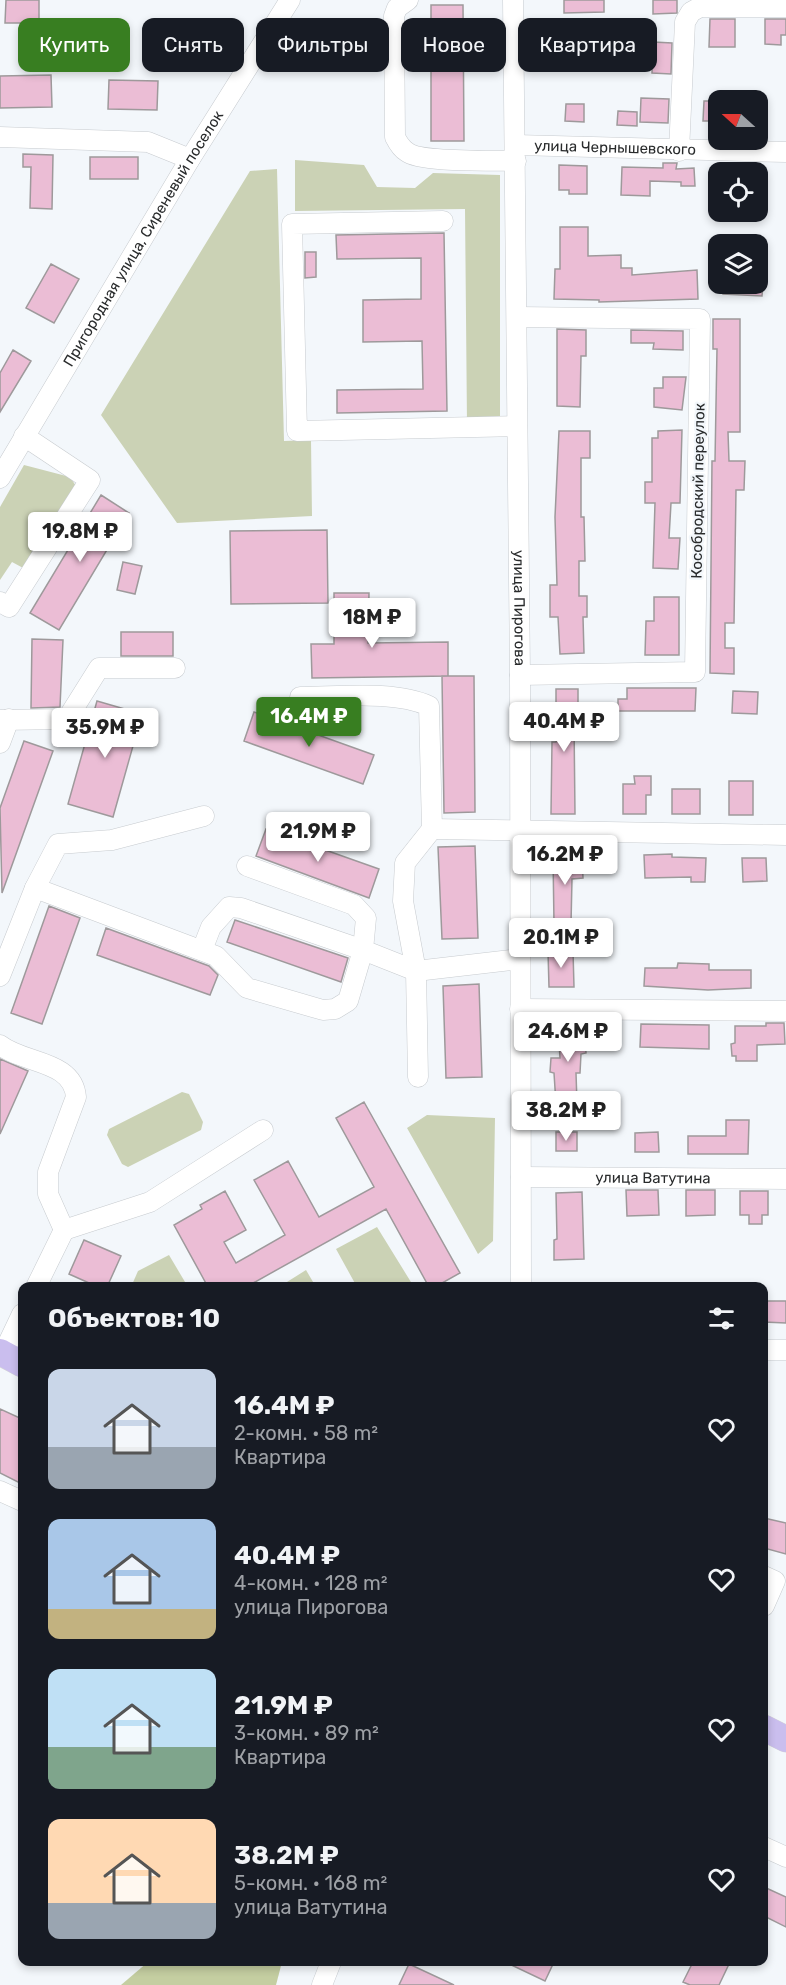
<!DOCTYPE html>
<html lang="ru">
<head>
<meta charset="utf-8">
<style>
  :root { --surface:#171b24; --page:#20242c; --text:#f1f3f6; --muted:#9ea1a6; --accent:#387e21 }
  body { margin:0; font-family:Rubik,sans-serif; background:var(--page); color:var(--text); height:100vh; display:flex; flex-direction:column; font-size:22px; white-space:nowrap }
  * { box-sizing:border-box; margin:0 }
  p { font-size:20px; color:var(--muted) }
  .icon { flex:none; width:33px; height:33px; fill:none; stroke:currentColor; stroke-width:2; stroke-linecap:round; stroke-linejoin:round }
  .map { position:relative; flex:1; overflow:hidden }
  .panel { position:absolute; left:18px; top:1282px; width:750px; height:684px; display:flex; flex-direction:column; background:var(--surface); border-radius:12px; box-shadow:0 3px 9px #0003 }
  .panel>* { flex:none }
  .banner { position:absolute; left:18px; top:18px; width:750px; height:54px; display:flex; gap:12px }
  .needle { width:39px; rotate:291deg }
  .buttons { position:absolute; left:708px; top:90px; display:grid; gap:12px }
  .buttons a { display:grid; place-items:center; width:60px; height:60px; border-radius:12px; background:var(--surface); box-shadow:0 3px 9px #0003; font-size:30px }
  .price { position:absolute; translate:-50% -51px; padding:0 14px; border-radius:6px; background:#fff; color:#222; font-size:20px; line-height:39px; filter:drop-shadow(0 2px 3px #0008) }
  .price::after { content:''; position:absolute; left:50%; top:36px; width:18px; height:14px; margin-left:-9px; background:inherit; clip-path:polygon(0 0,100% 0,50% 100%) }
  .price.selected { background:var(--accent); color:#fff }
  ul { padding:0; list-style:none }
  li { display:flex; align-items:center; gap:18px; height:150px; padding:0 30px }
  li span { display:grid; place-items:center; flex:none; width:168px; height:120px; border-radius:12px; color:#555 }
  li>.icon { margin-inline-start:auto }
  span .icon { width:72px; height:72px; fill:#fffc; stroke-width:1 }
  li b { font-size:26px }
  h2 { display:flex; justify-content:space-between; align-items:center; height:72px; padding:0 30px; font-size:26px }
  .tag { padding:0 21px; border-radius:12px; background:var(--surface); box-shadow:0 3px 9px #0003; font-size:21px; line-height:54px }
  .tag.selected { background:var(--accent); color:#fff }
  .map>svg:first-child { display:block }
  .green { fill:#cbd2b5 }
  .forest { fill:#c4cea1 }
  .building { fill:#ebbdd5; stroke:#9e999b; stroke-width:1.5 }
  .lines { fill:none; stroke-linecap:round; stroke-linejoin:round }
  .minor-casing { stroke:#c7cbcf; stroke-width:21 }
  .major-casing { stroke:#d4d5d5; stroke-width:27 }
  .minor { stroke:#fff; stroke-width:20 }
  .major { stroke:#cabeee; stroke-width:26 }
  .labels { text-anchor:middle; stroke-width:4.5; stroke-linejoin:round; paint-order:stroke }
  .street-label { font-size:15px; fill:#292b2c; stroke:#f3f7fb }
</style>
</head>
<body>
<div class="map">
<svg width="786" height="1985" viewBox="0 0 786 1985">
  <rect width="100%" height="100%" fill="#f3f7fb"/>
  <path class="green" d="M 295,160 L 364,165 L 377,187 L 415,188 L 433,173 L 500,175 L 500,424 L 467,424 L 465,209 L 295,211 Z
    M 277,169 L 284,441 L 311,440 L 312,516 L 177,523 L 101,415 L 250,171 Z
    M 24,465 L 70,477 L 76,486 L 25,569 L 12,562 L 0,580 L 0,507 Z
    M 182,1092 L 189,1094 L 203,1122 L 201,1130 L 128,1167 L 122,1164 L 107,1135 L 109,1129 Z
    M 427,1115 L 495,1118 L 493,1241 L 478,1254 L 407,1128 Z
    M 377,1227 L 414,1287 L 357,1287 L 336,1249 Z
    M 169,1255 L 188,1287 L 131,1287 L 138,1271 Z
    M 306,1270 L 316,1287 L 279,1287 Z"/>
  <path class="forest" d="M 148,1962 L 282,1962 L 276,1985 L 121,1985 Z"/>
  <path class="building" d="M 6,0 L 39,0 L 39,23 L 5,23 Z
    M 564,0 L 604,0 L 604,12 L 564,13 Z
    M 653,0 L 677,0 L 677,13 L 653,14 Z
    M 431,5 L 463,5 L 464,141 L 431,141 Z
    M 710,19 L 735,19 L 735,47 L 709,47 Z
    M 765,19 L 786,19 L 786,35 L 781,35 L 781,45 L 765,44 Z
    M 564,39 L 587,39 L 587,45 L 610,46 L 609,62 L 587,61 L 587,68 L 563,68 Z
    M 653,42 L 672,43 L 671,74 L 652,73 Z
    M 51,75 L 52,107 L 0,108 L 0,76 Z
    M 109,80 L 158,81 L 157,110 L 108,109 Z
    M 641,98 L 669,99 L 668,123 L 640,122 Z
    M 704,101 L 718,101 L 716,121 L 703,121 Z
    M 566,104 L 584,104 L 584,122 L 565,121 Z
    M 618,111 L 637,112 L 637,126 L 617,125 Z
    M 23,154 L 53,155 L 52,209 L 30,208 L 31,167 L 23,167 Z
    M 90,157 L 138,157 L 138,179 L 90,179 Z
    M 663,163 L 677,163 L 676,169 L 694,168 L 695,186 L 681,186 L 681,182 L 650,181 L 650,196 L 621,195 L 622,167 L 663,168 Z
    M 559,165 L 587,166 L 587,194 L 569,194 L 569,190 L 559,190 Z
    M 560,227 L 588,227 L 588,256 L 621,255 L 621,268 L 632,268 L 632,275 L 697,270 L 698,299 L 599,302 L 599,300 L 554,299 L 555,269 L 560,269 Z
    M 444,233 L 447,411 L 337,413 L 337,390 L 423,389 L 422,341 L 363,342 L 363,300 L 421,299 L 421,258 L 337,259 L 336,235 Z
    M 305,252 L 316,252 L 316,277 L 305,278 Z
    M 51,264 L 79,279 L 54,323 L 26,308 Z
    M 723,284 L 763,284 L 762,296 L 723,294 Z
    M 713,319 L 740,319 L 740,432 L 728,432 L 729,461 L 745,461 L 744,490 L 736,490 L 734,623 L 725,623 L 725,648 L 734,648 L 734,674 L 710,673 L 712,461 L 715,461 L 716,404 L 717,349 L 713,349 Z
    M 557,329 L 586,330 L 586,356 L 581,356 L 580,407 L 557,406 Z
    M 631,330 L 683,331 L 683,350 L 653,349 L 654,343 L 631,343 Z
    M 13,350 L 31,361 L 0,412 L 0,373 Z
    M 663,377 L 686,377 L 682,410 L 654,407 L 654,388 L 663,388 Z
    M 682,430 L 680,503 L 671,503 L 669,538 L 680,538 L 678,569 L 653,568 L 655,503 L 645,503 L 645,482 L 652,482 L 652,438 L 658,438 L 658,431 Z
    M 559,431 L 590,431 L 590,458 L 581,458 L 581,517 L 584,517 L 585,561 L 579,561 L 579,596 L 587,596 L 587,617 L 583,617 L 584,653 L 560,654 L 558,617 L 550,617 L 550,585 L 557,585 L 555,517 Z
    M 101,495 L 129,513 L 59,630 L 30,613 Z
    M 327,530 L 328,603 L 231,604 L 230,531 Z
    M 123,562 L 142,566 L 135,594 L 117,590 Z
    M 334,593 L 369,593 L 368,643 L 448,642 L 448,676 L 312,678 L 311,644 L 334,644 Z
    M 654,597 L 679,597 L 679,655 L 645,655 L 646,621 L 654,621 Z
    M 121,632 L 173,632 L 173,656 L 121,656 Z
    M 32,639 L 63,640 L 60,707 L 31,708 Z
    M 442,676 L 474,676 L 475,812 L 444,813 Z
    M 627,688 L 696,688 L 695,711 L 618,711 L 618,699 L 627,699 Z
    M 556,689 L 578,689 L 578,722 L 574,722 L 575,814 L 551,814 L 552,742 L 556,742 Z
    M 733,691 L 758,692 L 757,714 L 732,713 Z
    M 97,701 L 142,714 L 113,817 L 68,804 Z
    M 254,712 L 374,755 L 363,784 L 244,741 Z
    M 24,741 L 53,751 L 2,893 L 0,808 Z
    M 634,776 L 651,776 L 651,795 L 646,795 L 646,814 L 623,814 L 623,784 L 635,784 Z
    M 729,781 L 753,781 L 753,815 L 729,815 Z
    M 672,789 L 700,789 L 700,814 L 672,814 Z
    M 266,829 L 379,869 L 369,898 L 256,856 Z
    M 475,846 L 478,938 L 442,939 L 438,847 Z
    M 672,854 L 672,857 L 706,858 L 705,882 L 691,882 L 691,877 L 645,878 L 644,855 Z
    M 582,855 L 583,878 L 572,879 L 571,924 L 554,924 L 553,856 Z
    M 742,858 L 766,858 L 767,881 L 743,882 Z
    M 49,906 L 80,918 L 42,1024 L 11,1013 Z
    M 235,920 L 348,958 L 341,982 L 227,942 Z
    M 106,928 L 209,966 L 218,975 L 210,995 L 97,955 Z
    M 573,951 L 574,987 L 549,987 L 548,952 Z
    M 678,963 L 709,964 L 709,970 L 751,970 L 751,988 L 708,990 L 644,986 L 645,968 L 677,968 Z
    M 479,984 L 482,1077 L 446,1078 L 443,986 Z
    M 766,1023 L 784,1023 L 785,1044 L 757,1045 L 757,1061 L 736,1061 L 736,1056 L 732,1056 L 731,1044 L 735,1043 L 735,1026 L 766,1026 Z
    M 641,1024 L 709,1025 L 709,1049 L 640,1047 Z
    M 584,1025 L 586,1053 L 581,1054 L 580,1073 L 576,1073 L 577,1103 L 556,1104 L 554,1073 L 550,1072 L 551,1058 L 560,1058 L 558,1026 Z
    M 0,1059 L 28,1071 L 0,1134 Z
    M 364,1102 L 460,1273 L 435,1287 L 429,1287 L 386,1209 L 246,1287 L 208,1287 L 174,1225 L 202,1209 L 200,1205 L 225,1191 L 246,1230 L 224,1242 L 236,1263 L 285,1235 L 254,1180 L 288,1161 L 319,1217 L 374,1187 L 336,1118 Z
    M 726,1120 L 749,1120 L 748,1154 L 688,1154 L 688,1136 L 726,1136 Z
    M 556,1132 L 577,1132 L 577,1151 L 556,1151 Z
    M 658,1132 L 659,1152 L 635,1152 L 635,1133 Z
    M 626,1190 L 658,1190 L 659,1215 L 627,1216 Z
    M 686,1190 L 715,1190 L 715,1215 L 686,1216 Z
    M 740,1191 L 768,1191 L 768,1215 L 762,1215 L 762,1224 L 749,1224 L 749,1215 L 740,1215 Z
    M 582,1192 L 584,1259 L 554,1260 L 554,1240 L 557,1239 L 556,1193 Z
    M 84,1240 L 121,1256 L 107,1287 L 98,1287 L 69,1274 Z
    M 764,1301 L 786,1301 L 786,1323 L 764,1322 Z
    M 0,1409 L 22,1419 L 22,1484 L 0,1473 Z
    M 764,1518 L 786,1523 L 786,1554 L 764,1548 Z
    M 764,1887 L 786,1897 L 786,1927 L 764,1916 Z
    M 505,1962 L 554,1962 L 545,1981 Z
    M 693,1962 L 730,1962 L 719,1985 L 690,1985 L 683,1982 Z
    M 409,1964 L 454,1985 L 399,1985 Z"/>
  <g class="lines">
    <defs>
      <g id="minor">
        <path d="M 408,0 L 397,8 L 394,16 L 395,137 C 398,143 402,149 407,152 C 421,163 495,160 516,161"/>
        <path id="s1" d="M 513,0 L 520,675 L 521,1287"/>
        <path d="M 0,137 L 148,142 L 190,159"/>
        <path id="s2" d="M 516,145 L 786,152"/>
        <path d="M 679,151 L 685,22 L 691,12 L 700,7 L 786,7"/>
        <path d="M 443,221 L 292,224 L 297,431 L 517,426"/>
        <path d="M 517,317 L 700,319 L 695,672 L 520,675"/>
        <path id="s3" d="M 0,478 L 190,159 L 290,0"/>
        <path d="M 0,602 L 9,607 L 90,480 L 24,436"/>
        <path d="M 300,697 C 338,697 395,690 429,706 L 432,829 L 405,863 L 403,901 L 416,971 L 418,1077"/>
        <path d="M 0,720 L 67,719 L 99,668 L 175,668"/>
        <path d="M 0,743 L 9,719"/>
        <path d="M 432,829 L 786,835"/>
        <path d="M 247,866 L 354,905 L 366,918 L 363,950 L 416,971 L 520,959"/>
        <path d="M 35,888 L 216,956 L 247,988 L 323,1010 L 335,1009 L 348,1001 L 363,950 L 241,908 L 229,907 L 211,927 L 202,950"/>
        <path d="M 0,976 L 35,888 L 58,844 L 112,840 L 204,816"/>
        <path d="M 520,1009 L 786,1011"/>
        <path d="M 0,1045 C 24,1064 73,1060 76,1097 L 48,1172 L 48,1194 L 64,1230"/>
        <path id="s4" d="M 521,1177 L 786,1179"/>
        <path d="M 36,1287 L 64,1230 L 150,1202 L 263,1130"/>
        <path d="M 764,1350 L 786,1350"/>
        <path d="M 3,1354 L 22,1314"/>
        <path d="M 0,1491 L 22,1501"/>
        <path d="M 764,1576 L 775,1581 L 764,1606"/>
        <path d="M 764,1847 L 786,1857"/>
        <path d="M 322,1985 L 331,1962"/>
      </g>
      <path id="major" d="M 0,1352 L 22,1364
        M 764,1728 L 786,1739"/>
    </defs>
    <use href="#minor" class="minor-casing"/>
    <use href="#major" class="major-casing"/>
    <use href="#minor" class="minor"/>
    <use href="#major" class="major"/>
  </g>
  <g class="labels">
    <g class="street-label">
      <text dy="5" stroke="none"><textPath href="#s2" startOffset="99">улица Чернышевского</textPath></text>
      <text dy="5" stroke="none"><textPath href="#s3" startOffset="279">Пригородная улица, Сиреневый поселок</textPath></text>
      <text transform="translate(698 491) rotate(-89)" y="5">Кособродский переулок</text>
      <text dy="5" stroke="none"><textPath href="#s1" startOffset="608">улица Пирогова</textPath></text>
      <text dy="5" stroke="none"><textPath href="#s4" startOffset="132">улица Ватутина</textPath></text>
    </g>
  </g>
</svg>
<div class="buttons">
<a><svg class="needle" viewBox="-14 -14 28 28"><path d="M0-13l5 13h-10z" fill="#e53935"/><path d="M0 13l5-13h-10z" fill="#9ea1a6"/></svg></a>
<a><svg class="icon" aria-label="locate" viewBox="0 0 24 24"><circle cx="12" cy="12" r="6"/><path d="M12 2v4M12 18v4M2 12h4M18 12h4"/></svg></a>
<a><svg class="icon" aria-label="layers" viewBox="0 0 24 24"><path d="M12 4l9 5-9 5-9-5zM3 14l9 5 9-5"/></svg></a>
</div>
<b class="price" style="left:80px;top:563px">19.8M ₽</b>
<b class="price" style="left:372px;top:649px">18M ₽</b>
<b class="price selected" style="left:309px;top:748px">16.4M ₽</b>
<b class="price" style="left:564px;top:753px">40.4M ₽</b>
<b class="price" style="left:105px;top:759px">35.9M ₽</b>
<b class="price" style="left:318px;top:863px">21.9M ₽</b>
<b class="price" style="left:565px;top:886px">16.2M ₽</b>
<b class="price" style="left:561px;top:969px">20.1M ₽</b>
<b class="price" style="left:568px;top:1063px">24.6M ₽</b>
<b class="price" style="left:566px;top:1142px">38.2M ₽</b>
<div class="banner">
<a class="tag selected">Купить</a>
<a class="tag">Снять</a>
<a class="tag">Фильтры</a>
<a class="tag">Новое</a>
<a class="tag">Квартира</a>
</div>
<section class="panel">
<h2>Объектов: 10<svg class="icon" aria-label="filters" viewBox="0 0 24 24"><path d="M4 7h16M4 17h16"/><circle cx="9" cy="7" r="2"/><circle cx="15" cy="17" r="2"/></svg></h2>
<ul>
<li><span style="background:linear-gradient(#c9d6e8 65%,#9aa5b1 0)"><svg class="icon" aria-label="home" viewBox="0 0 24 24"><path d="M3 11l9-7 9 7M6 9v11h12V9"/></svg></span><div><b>16.4M ₽</b><p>2-комн. · 58 m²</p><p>Квартира</p></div><svg class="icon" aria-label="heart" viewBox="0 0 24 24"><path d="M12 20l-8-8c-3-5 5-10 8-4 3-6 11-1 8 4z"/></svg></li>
<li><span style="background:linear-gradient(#a9c7e8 75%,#c2b280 0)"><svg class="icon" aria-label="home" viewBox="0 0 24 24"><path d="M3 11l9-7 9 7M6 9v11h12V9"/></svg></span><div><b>40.4M ₽</b><p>4-комн. · 128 m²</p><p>улица Пирогова</p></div><svg class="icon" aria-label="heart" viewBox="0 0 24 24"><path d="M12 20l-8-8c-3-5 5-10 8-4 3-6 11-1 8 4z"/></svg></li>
<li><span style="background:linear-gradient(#bfe0f5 65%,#7fa58c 0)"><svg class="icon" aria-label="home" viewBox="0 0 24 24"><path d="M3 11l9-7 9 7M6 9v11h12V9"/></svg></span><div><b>21.9M ₽</b><p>3-комн. · 89 m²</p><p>Квартира</p></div><svg class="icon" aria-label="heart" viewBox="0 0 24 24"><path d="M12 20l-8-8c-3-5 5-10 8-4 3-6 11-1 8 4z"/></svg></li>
<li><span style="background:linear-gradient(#ffd9b3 70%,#9aa5b1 0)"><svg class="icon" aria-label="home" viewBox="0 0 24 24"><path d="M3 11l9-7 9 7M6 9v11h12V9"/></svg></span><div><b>38.2M ₽</b><p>5-комн. · 168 m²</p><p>улица Ватутина</p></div><svg class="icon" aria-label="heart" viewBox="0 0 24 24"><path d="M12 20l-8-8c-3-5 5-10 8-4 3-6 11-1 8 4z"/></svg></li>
</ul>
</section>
</div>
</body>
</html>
